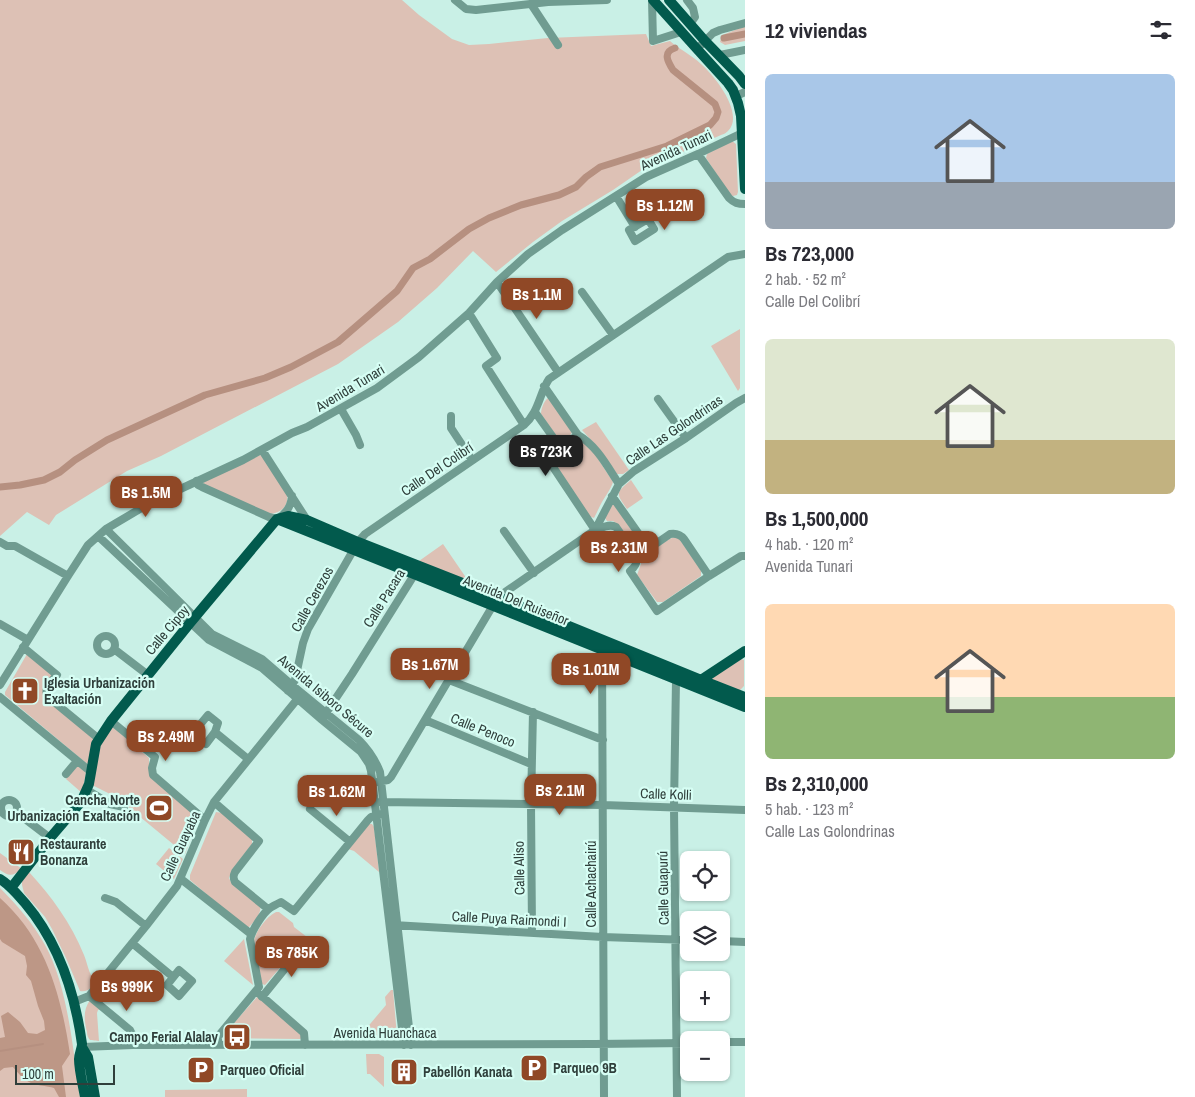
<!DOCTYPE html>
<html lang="es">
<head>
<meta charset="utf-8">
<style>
  :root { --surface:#fff; --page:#f7f7f7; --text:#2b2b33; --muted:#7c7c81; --accent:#904826 }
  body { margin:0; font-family:"Archivo Narrow",sans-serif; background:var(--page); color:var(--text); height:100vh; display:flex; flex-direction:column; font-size:19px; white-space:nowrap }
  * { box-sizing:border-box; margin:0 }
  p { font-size:16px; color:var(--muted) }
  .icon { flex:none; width:28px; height:28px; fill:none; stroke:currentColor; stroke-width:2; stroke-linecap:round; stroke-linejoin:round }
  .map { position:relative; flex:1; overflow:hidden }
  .side { display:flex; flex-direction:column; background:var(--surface); width:450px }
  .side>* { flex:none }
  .controls { position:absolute; left:680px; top:851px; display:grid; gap:10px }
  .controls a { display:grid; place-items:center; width:50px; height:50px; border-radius:8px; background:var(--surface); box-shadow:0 1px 4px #0004; font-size:25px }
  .scale { position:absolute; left:15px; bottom:12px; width:100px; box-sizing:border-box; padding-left:5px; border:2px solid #2f3f3b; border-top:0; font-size:14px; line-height:18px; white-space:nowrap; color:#2f3f3b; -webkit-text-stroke:4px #d6fef4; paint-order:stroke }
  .price { position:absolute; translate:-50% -42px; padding:0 11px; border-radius:10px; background:var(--accent); color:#fff; font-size:16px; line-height:32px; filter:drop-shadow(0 1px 2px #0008) }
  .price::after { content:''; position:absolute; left:50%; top:30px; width:15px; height:11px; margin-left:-8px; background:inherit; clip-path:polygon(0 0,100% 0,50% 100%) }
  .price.active { background:#222; color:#fff }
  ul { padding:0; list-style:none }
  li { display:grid; align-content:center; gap:10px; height:265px; padding:0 20px }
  li span { display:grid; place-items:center; height:155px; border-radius:8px; color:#555 }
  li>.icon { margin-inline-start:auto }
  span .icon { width:90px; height:90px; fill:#fffc; stroke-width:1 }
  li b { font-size:21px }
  h2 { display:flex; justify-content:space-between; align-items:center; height:60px; padding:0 20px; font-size:21px }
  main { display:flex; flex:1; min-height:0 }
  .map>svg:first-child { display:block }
  .green { fill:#ddc1b5 }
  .forest { fill:#bd9786 }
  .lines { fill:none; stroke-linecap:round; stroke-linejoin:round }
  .stream { stroke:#b69080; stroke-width:2 }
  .canal { stroke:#b69080; stroke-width:7 }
  .minor { stroke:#709c91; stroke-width:8 }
  .major { stroke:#025a4d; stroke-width:10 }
  .labels { text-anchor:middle; stroke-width:4.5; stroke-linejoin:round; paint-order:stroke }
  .street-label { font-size:14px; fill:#2f3f3b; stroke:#d6fef4 }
  .poi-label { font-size:14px; font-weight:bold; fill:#2f3f3b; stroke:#d6fef4; text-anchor:start }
</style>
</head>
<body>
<main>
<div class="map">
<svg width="745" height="1097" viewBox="0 0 745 1097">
  <rect width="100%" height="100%" fill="#c9f0e6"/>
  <path class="green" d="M 0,0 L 402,0 L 419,15 L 452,39 L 469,45 L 489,44 L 548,38 L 646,34 L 651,46 L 670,41 C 680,50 692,55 701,64 C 715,76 745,114 728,131 C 726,133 724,134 721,135 L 642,170 L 613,190 L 562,221 L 533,242 L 496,272 L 473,251 L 437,288 L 398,322 L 338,364 L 161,456 L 127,471 L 56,515 L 49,525 L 27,512 L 0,536 Z
    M 745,26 L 745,41 L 725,45 L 720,42 L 721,38 L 725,34 Z
    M 732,141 L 736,144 L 738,192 L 737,195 L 733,196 L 730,195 L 706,158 L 707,154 Z
    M 740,329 L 740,388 L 738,391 L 711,346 Z
    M 548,398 L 572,432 C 571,436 564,441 560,441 L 541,414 C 541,409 544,401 548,398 Z
    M 596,422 L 629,470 L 623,474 L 617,474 L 600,450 L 582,430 Z
    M 575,440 L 584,442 L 593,451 L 613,482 C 611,489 606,495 602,502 C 599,507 597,513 594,518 L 589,516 L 556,465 L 565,449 Z
    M 260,455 L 262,456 L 287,494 C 289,505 282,513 270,514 L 203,484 L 204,480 Z
    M 631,480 L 643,498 L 627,509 C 615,492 616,493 631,480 Z
    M 610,505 L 614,505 L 641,543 C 654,559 664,536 678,537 L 701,570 L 701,576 L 663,602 L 657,602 L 637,575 L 641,564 L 641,557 L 629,539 L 627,540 L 616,523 L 613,521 L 607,521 L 605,518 Z
    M 443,544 L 469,582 L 419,561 Z
    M 27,654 L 53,675 L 44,688 L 95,740 L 88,764 L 86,763 L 5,695 L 5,692 Z
    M 741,659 L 744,660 L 744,686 L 739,691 L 711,679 Z
    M 112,726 L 149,758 L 149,774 L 199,818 L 185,854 L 116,797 L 92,785 L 99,748 Z
    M 76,766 L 78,766 L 86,772 L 82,793 L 66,779 Z
    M 216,812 L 222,813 L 252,839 L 252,844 L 232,870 L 229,878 L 231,882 L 260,905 C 262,914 254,922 248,928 L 245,927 L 190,880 L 190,875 Z
    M 369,824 L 372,824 L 374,827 L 379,872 L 354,851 L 348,849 Z
    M 169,848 L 183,859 L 174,879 L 156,864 Z
    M 0,853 L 22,869 C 13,876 9,877 0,870 Z
    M 29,872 C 52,897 71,923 84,955 C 87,962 88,970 92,977 L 94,978 L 100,978 C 95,984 89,993 80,991 L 66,958 L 52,929 L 45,917 L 24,893 L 22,885 L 22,881 Z
    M 0,888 C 17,905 33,923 45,945 C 68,986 73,1051 80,1097 L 0,1097 Z
    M 276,912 L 279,912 L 293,923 L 294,927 L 307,937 L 265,985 L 262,984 L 254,940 C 257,930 266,917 276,912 Z
    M 244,939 L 253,985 L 224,961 Z
    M 391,990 L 393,990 L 397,1036 L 395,1038 L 359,1039 L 360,1036 L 386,1005 L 385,997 Z
    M 257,997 L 259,997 L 302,1035 L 302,1038 L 300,1039 L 225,1038 L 225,1033 Z
    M 90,1000 L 101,1009 L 98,1010 L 97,1013 L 99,1041 C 98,1041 91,1040 90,1040 C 88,1038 87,1035 87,1032 C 84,1020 83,1010 90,1000 Z
    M 366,1054 L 379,1054 L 384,1057 L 384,1087 L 370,1074 L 367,1074 Z
    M 247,1089 L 247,1097 L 165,1097 L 165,1090 Z"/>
  <path class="forest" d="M 0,898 C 46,939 61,995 70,1054 L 62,1066 L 66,1097 L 59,1097 L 54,1088 C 48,1086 33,1085 29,1082 C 23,1079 18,1073 13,1067 L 4,1068 L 0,1071 L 0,1038 L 5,1037 L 1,1016 L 8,1012 L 20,1022 L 28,1033 L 37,1034 L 45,1030 L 44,1021 L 38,1006 L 31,981 L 26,975 L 27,966 L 25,956 L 2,942 L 0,939 Z"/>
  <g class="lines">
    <path class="stream" d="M 0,1051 L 43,1044"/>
    <path class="canal" d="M 724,38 L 745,34
      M 0,487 L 20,485 L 44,480 L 60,472 L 75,460 L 107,440 L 205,395 L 265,378 L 291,367 L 338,342 L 397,291 L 413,268 L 430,259 L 469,229 L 489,218 L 521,205 L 559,195 L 576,187 L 586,177 L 600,167 L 667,146 L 710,125 L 716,118 L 718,112 L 715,104 L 673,70 C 668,62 662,52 675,48"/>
    <path class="minor" d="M 455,0 L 466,9 L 476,10 L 548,2 L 607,0
      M 652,0 L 653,41 L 681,32
      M 687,0 L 693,8 L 695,17 L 690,24
      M 531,4 L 558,45
      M 697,49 L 713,33 L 720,30 L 745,23
      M 720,55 L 745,50
      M 736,96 L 745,92
      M 698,154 L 729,198 C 734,203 738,204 745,204
      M 616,196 L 635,227
      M 648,219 L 654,229 L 635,241 L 629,230 Z
      M 497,282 L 558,372
      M 582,292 L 613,335
      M 469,313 L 497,358 L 486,366 L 524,425
      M 544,386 L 578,435 C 597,446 607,466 619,484
      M 658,399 L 686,438
      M 341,409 L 356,435 L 360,445
      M 535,412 L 560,447 L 564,454 L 551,464 L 595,530
      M 451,416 L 451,428 L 472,460
      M 560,447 L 578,435
      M 262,450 L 307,520
      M 196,481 L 198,485 L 202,487 L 269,517 L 277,519 C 286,514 291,507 292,496
      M 612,496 L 641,537 L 646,543 L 651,545 L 657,543 L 670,534 C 676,533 680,534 684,539 L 709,576
      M 106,529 L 212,634 L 262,659 L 292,685 L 359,740 C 369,750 375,759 380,772 L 411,1045
      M 595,530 C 602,528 609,523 616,527 L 636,556 C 638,563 635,567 630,571 L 657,611 L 709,576 L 741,556 L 745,556
      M 504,531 L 534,573
      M 98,536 L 209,640 L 262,668 L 322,720 L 361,752 L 369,764 L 371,771 L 404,1045
      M 0,542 L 7,546 L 15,546 L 68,576
      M 0,624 L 28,640
      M97 645a9 9 0 1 1 18 0a9 9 0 1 1-18 0Z
      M 23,647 L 57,675 C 51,682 43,688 48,697 L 99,739
      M 604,647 L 602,650 L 604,1097
      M 114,649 L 148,675
      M 449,680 L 603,740
      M 676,680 L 674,807 L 677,1097
      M 0,685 L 68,576 L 88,545 L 106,529 L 150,503 L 243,460 L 292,433 L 307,427 L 377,388 L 419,357 L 469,313 L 497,282 L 528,254 L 562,230 L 646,177 L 698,154 L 742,133
      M 288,691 L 295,680 L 303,643 L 308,629 L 358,542 L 365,534 L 524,425 C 539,412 539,394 549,379 L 728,257 L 745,254
      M 0,697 L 91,772
      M 208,715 L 218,723 L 215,732 L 206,744 L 193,733 Z
      M 324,716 L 352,674 L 416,572
      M 425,720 L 531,764
      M 111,721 L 155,757 L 152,768 L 153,775 L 205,820
      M 215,732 L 248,759
      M 66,774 L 77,761
      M 377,782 L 388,780 L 391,777 L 498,597 L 595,530 L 619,484 L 634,471 L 686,438 L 736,403 L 745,398
      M 87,790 L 110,804 L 124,807
      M1 808a8 8 0 1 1 16 0a8 8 0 1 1-16 0Z
      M 214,802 L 259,841 L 235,872 C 233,876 233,878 235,882 L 268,909
      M 380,802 L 603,805 L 745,810
      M 310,809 L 349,841
      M 16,812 L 50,838
      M 181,879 L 251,934
      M 105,898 L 116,902 L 146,926
      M 393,925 L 603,937 L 689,940
      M 532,933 L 531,804 L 533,712
      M 721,941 L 745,942
      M 132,943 L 173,977
      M 179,970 L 192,981 L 179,996 L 167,985 Z
      M 256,991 L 304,1033 L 305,1045
      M 89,996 L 130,1030 L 133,1036 L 133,1045
      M 262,997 L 305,944
      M 74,1002 L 89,996 L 146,926 L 177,886 L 205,820 L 214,802 L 299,697
      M 721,1042 L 745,1042
      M 218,1045 L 218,1037 L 220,1034 L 259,987 L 250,939 C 252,930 263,913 270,908 C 273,906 277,904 281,902 L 294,911 L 368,820 L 371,817 L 380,814
      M 82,1047 L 133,1045 L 594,1044 L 689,1043"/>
    <path class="major" d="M 653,0 L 697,49 L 728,83 L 733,90 L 738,103 L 741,116 L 745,189
      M 669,0 L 705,41 L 739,76 L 745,84
      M 277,519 L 745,707
      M 277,519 L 288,516 L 307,520 L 358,542 L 498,597 L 701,680 L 745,697
      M 701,680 L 745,651
      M 0,879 C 10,885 17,894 25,903 C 59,943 75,993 82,1044 C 82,1049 79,1054 79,1059 C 79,1070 83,1086 85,1097
      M 11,888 L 50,838 L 81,802 L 89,784 L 96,744 L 111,721 L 190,623 L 277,519
      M 82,1047 L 88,1057 L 95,1097"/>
  </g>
  <defs>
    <symbol id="church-square" viewBox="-11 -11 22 22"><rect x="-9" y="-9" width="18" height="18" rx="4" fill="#904826" stroke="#d6fef4"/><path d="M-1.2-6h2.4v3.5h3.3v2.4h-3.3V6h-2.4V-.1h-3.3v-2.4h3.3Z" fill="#fff"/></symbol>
    <symbol id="stadium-square" viewBox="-11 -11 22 22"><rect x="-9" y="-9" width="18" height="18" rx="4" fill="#904826" stroke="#d6fef4"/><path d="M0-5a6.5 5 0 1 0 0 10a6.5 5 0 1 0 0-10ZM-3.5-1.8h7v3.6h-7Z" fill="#fff"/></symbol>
    <symbol id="restaurant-square" viewBox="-11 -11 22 22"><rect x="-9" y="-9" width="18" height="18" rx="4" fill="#904826" stroke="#d6fef4"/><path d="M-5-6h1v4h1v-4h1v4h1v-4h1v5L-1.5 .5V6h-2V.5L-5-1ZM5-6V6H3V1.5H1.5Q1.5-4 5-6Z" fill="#fff"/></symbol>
    <symbol id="bus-square" viewBox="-11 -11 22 22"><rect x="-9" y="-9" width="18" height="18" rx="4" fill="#904826" stroke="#d6fef4"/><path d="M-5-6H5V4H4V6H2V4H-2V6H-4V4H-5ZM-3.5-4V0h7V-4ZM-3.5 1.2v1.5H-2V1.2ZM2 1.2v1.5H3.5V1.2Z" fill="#fff"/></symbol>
    <symbol id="parking-square" viewBox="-11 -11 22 22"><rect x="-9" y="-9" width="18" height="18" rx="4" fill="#904826" stroke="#d6fef4"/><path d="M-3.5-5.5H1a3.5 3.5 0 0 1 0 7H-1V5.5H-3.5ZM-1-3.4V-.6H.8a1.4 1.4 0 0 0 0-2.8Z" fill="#fff"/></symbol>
    <symbol id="building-square" viewBox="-11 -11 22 22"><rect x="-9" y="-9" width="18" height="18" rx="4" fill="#904826" stroke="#d6fef4"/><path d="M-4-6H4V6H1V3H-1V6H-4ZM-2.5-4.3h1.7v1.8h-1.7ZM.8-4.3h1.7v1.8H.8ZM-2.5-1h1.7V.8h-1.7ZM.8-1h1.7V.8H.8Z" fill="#fff"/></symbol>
  </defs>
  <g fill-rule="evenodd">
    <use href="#church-square" x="9" y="675" width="32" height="32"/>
    <use href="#stadium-square" x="143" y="792" width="32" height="32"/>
    <use href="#restaurant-square" x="5" y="836" width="32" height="32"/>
    <use href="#bus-square" x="221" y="1021" width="32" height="32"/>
    <use href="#parking-square" x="518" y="1052" width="32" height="32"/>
    <use href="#parking-square" x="185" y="1054" width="32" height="32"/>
    <use href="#building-square" x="388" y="1056" width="32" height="32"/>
  </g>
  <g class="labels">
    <g class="street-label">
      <text transform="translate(676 150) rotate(-25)" y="5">Avenida Tunari</text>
      <text transform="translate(350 388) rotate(-31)" y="5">Avenida Tunari</text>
      <text transform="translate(674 430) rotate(-34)" y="5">Calle Las Golondrinas</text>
      <text transform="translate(437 469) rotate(-34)" y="5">Calle Del Colibrí</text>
      <text transform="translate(384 598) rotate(-58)" y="5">Calle Pacara</text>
      <text transform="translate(312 599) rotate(-61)" y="5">Calle Cerezos</text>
      <text transform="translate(516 600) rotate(22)" y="5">Avenida Del Ruiseñor</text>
      <text transform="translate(167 630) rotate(-50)" y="5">Calle Cipoy</text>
      <text transform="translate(326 696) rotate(40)" y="5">Avenida Isiboro Sécure</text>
      <text transform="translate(483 730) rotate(22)" y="5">Calle Penoco</text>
      <text transform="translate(666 794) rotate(2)" y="5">Calle Kolli</text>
      <text transform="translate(180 846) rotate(-65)" y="5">Calle Guayaba</text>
      <text transform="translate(519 868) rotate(-91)" y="5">Calle Aliso</text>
      <text transform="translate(591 884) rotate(-90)" y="5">Calle Achachairú</text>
      <text transform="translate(663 888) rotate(-91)" y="5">Calle Guapurú</text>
      <text transform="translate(509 919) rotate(3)" y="5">Calle Puya Raimondi I</text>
      <text x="385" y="1038">Avenida Huanchaca</text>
    </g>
    <g class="poi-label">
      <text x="44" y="688">Iglesia Urbanización<tspan x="44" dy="16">Exaltación</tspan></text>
      <text x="140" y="805" text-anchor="end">Cancha Norte<tspan x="140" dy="16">Urbanización Exaltación</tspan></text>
      <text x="40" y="849">Restaurante<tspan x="40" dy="16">Bonanza</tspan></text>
      <text x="218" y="1042" text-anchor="end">Campo Ferial Alalay</text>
      <text x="553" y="1073">Parqueo 9B</text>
      <text x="220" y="1075">Parqueo Oficial</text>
      <text x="423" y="1077">Pabellón Kanata</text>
    </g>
  </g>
</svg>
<div class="controls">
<a><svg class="icon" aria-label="locate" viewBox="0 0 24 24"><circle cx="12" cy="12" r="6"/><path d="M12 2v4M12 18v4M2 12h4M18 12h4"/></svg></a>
<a><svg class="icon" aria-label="layers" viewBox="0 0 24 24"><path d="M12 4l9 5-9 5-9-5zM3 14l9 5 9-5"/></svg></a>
<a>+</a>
<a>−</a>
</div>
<div class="scale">100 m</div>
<b class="price" style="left:665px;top:231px">Bs 1.12M</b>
<b class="price" style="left:537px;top:320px">Bs 1.1M</b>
<b class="price active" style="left:546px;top:477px">Bs 723K</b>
<b class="price" style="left:146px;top:518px">Bs 1.5M</b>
<b class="price" style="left:619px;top:573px">Bs 2.31M</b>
<b class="price" style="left:430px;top:690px">Bs 1.67M</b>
<b class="price" style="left:591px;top:695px">Bs 1.01M</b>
<b class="price" style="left:166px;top:762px">Bs 2.49M</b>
<b class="price" style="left:560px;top:816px">Bs 2.1M</b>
<b class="price" style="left:337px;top:817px">Bs 1.62M</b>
<b class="price" style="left:292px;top:978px">Bs 785K</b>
<b class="price" style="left:127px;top:1012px">Bs 999K</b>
</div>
<section class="side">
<h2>12 viviendas<svg class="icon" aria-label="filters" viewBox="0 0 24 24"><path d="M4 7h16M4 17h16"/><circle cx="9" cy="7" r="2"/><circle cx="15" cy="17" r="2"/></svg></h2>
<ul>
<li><span style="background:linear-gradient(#a9c7e8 70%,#9aa5b1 0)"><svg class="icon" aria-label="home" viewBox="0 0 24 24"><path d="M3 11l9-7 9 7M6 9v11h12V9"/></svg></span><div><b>Bs 723,000</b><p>2 hab. · 52 m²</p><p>Calle Del Colibrí</p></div></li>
<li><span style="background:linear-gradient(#dfe7d0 65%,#c2b280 0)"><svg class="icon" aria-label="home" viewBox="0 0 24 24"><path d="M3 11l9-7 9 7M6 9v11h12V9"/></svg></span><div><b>Bs 1,500,000</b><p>4 hab. · 120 m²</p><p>Avenida Tunari</p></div></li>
<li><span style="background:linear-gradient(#ffd9b3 60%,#8fb573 0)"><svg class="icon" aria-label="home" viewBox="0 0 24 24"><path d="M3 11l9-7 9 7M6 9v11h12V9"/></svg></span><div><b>Bs 2,310,000</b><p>5 hab. · 123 m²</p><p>Calle Las Golondrinas</p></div></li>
</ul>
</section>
</main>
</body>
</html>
